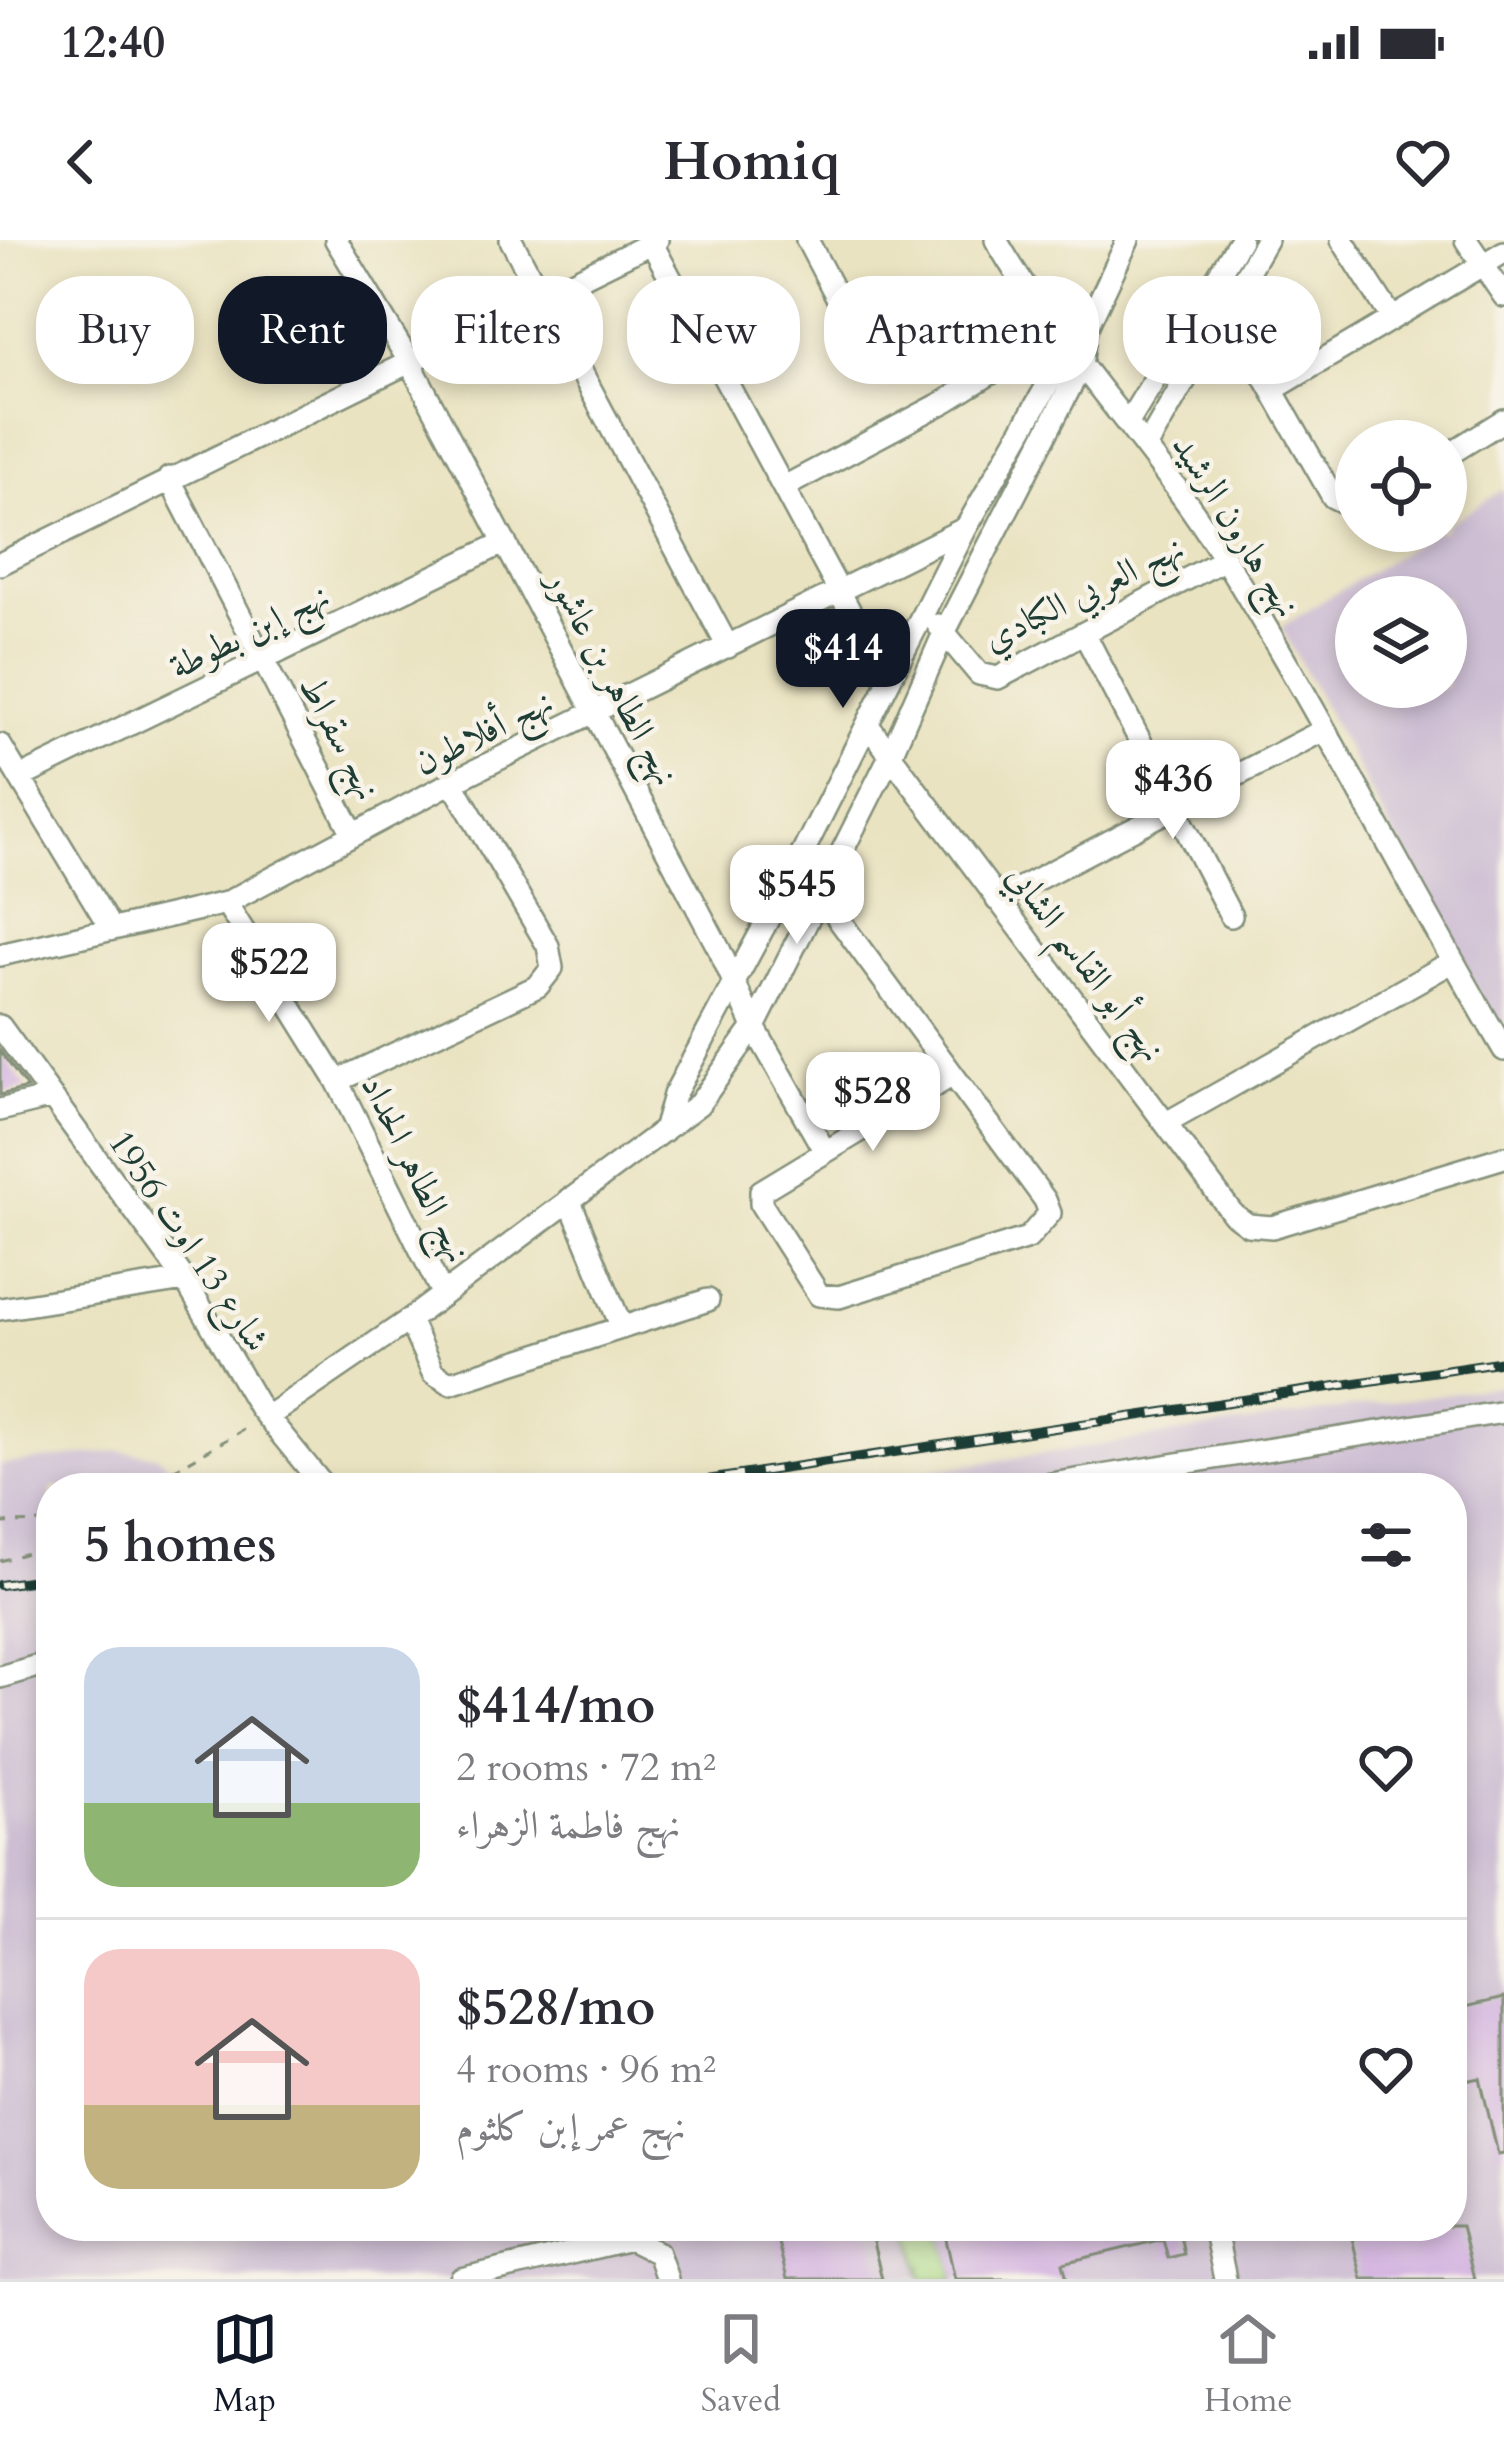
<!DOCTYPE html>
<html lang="en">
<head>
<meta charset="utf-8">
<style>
  :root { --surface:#fff; --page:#f2f2f3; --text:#2b2b33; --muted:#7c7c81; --line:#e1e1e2; --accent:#111827 }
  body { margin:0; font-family:Cardo,Amiri,serif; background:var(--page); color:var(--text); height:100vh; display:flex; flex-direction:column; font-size:45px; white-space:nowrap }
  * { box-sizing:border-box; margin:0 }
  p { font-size:39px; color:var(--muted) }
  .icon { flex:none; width:66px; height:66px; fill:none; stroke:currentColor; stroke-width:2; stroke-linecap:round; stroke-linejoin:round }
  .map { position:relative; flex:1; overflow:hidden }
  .details { position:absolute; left:36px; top:1233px; width:1431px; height:768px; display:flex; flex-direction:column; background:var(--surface); border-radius:48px; box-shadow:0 6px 18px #0003 }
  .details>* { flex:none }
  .guide { position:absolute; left:36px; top:36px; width:1434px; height:108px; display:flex; gap:24px }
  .buttons { position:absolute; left:1335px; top:180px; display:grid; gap:24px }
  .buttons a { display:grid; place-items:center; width:132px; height:132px; border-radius:50%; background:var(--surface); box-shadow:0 6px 18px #0003; font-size:60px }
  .price { position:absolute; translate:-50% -102px; padding:0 27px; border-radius:24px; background:#fff; color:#222; font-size:39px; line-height:78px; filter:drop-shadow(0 3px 6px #0008) }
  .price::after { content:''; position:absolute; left:50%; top:72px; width:36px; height:27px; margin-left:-18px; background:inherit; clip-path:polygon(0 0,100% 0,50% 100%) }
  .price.selected { background:var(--accent); color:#fff }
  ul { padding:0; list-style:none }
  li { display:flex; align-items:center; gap:36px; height:300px; padding:0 48px }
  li+li { border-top:3px solid var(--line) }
  li span { display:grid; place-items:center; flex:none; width:336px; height:240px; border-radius:36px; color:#555 }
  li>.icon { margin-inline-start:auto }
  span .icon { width:144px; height:144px; fill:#fffc; stroke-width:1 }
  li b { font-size:51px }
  h2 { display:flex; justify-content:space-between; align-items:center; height:144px; padding:0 48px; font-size:51px }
  .tag { padding:0 42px; border-radius:48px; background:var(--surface); box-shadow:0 6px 18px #0003; font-size:42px; line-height:108px }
  .tag.selected { background:var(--accent); color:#fff }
  .status { display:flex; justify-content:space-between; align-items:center; height:84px; padding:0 60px; background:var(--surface); direction:ltr }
  .status svg { height:33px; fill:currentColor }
  header { display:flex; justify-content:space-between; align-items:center; height:156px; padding:0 48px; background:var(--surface); font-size:54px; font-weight:800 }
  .tab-bar { display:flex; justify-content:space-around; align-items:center; height:168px; border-top:3px solid var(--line); background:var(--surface); font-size:33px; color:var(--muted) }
  .tab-bar a { display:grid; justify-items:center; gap:6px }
  .tab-bar .selected { color:var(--accent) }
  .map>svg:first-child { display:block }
  .industrial { fill:#cdbed3; fill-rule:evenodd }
  .grass { fill:url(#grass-tufts); stroke:#658a5c; stroke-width:3 }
  .building { fill:#d2b1e0 }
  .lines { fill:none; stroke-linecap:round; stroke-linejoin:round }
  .minor-casing { stroke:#84907a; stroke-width:26 }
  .path { stroke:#84907a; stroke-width:3; stroke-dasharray:9 9; stroke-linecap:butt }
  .minor { stroke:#fff; stroke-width:21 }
  .rail-casing { stroke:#1f3d34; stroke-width:10 }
  .rail { stroke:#f7f3e8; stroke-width:6; stroke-dasharray:18; stroke-linecap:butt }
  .labels { text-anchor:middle; stroke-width:9; stroke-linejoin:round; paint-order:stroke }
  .street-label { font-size:36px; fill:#1f3d34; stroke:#f7f3e8 }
</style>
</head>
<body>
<div class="status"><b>12:40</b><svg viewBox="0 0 49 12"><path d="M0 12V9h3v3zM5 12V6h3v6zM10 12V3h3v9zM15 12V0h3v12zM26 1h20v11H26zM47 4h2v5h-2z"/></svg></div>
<header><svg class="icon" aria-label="back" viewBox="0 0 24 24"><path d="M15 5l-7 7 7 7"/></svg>Homiq<svg class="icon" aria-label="heart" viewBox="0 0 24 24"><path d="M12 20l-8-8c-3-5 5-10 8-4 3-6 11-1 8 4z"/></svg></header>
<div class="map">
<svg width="1504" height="2039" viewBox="0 0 1504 2039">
  <defs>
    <pattern id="grass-tufts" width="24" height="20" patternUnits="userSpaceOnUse" patternTransform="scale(3)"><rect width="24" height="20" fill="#abd884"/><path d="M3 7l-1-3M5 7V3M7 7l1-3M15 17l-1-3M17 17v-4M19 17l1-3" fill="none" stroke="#93ba73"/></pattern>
  </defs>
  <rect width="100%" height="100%" fill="#f7f3e8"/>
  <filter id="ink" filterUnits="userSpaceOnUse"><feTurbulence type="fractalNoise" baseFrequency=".00833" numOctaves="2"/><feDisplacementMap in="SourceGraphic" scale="24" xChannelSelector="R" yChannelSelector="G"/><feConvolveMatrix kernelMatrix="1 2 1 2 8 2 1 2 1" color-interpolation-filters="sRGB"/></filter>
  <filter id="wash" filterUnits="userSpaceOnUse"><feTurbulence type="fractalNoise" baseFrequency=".004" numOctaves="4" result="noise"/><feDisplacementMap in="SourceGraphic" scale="48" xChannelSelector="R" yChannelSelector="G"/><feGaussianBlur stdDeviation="2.7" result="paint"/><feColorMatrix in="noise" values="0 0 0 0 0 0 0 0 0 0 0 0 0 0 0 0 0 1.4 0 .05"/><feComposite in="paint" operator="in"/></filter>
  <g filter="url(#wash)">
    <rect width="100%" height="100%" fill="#eae3c1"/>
    <path class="industrial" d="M 1504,249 L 1504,799 L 1281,387 L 1436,291 L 1446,291 L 1446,285 ZM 1356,357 L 1446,357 L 1446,447 L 1356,447 Z
      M 1504,1145 L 1504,2039 L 0,2039 L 0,1225 L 119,1211 L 156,1215 L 192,1248 L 51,1248 L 51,1986 L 1452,1986 L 1452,1248 L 812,1248 Z"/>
    <path class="grass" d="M 910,1986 L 943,1986 L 955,2039 L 922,2039 Z"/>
    <g id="blocks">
      <path class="building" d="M 0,811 L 27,848 L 0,855 Z
        M 1504,1758 L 1504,1913 L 1498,1914 L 1480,1838 L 1452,1844 L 1452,1770 Z
        M 774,1986 L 869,1986 L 882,2039 L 787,2039 Z
        M 943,1986 L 1190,1986 L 1191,1992 L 1180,1995 L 1184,2014 L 1168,2018 L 1163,1999 L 1063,2023 L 1067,2039 L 955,2039 Z
        M 1349,1986 L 1461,1986 L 1474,2039 L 1362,2039 Z"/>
    </g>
  </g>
  <g filter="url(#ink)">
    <use href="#blocks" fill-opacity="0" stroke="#84907a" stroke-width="3"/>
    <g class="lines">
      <defs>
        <path id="minor" d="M 336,0 L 409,121 L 720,711 L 754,787 L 824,910
          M 511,0 L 728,407
          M 650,0 L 888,442
          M 807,0 L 846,74
          M 996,0 C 1062,114 1155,207 1224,318 C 1324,478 1409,648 1504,810
          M 1342,0 L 1392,78
          M 1466,0 L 1504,56
          M 1211,43 L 1333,257 L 1356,268
          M 1274,149 L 1504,12
          M 1129,181 L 1240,0
          M 1148,204 L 1266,0
          M 1446,216 L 1504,180
          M 169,238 L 353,594
          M 784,247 L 946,161 L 1056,93
          M 0,324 L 657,0
          M 938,385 L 979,434 L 998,438 L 1225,319
          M 1084,393 L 1231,676
          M 868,485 L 1233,974 L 1248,985 L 1272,987 L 1504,917
          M 0,505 L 110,687
          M 21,537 L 505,302
          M 791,636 L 820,654 L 1045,960 L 1050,973 L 1028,998 L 839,1057 L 819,1055 L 761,964 L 761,951 L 951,836
          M 997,660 L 1322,491
          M 226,663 L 452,542 L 966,288
          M 0,715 L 226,663 L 337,841 L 442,1053
          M 0,786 L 185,1040 L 259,1167 L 325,1248
          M 337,841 L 538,746 L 552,728 L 548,706 L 452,542
          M 0,870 L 52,857
          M 1168,882 L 1452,722
          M 664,891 L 674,855 L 791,636 L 966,288 L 1072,102
          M 569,959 L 622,1088
          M 0,1069 L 185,1040
          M 409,1080 L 433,1133 L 450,1143 L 708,1060
          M 270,1175 L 409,1080 L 699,864 L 754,787 L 891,514 L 944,393 L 1081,126 L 1086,89 L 1128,0
          M 1026,1248 L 1504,1172
          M 0,1437 L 51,1422
          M 1214,1986 L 1225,2039
          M 461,2039 L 630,1999 L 658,2013 L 667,2039"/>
      </defs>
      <use href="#minor" class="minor-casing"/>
      <path class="path" d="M 142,1248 L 250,1186
        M 0,1283 L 51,1282
        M 0,1321 L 51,1306"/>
      <use href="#minor" class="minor"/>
      <defs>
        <path id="rail" d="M 653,1248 L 1504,1121
          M 0,1345 L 51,1338"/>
      </defs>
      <use href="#rail" class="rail-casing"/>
      <use href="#rail" class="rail"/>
    </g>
  </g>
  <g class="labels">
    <g class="street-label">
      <text transform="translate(1237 285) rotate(58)" y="13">نهج هارون الرشيد</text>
      <text transform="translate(1083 352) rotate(-26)" y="13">نهج العربي الكبادي</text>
      <text transform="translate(249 390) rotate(-26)" y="13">نهج إبن بطوطة</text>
      <text transform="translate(614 437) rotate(62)" y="13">نهج الطاهر بن عاشور</text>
      <text transform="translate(483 491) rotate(-26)" y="13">نهج أفلاطون</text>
      <text transform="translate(341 497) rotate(63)" y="13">نهج سقراط</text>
      <text transform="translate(1087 722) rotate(53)" y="13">نهج أبو القاسم الشابي</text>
      <text transform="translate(417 928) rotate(64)" y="13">نهج الطاهر الحداد</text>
      <text transform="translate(190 1000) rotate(56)" y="13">شارع 13 اوت 1956</text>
    </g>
  </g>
</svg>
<div class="buttons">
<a><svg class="icon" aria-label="locate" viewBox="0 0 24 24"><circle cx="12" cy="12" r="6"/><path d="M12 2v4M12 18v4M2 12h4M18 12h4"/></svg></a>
<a><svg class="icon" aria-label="layers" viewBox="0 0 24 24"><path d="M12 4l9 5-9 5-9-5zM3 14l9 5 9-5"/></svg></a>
</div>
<b class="price selected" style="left:843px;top:471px">$414</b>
<b class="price" style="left:1173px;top:602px">$436</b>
<b class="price" style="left:797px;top:707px">$545</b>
<b class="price" style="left:269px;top:785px">$522</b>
<b class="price" style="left:873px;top:914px">$528</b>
<div class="guide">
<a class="tag">Buy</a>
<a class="tag selected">Rent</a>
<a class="tag">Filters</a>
<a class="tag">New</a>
<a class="tag">Apartment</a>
<a class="tag">House</a>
</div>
<section class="details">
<h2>5 homes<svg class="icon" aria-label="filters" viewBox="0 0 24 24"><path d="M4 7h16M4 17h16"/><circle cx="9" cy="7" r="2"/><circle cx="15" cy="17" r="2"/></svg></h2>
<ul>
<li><span style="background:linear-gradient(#c9d6e8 65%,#8fb573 0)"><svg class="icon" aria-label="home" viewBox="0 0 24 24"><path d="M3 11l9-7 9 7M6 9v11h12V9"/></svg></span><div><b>$414/mo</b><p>2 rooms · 72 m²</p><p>نهج فاطمة الزهراء</p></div><svg class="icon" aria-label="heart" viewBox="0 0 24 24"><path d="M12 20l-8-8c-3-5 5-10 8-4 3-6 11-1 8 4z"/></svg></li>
<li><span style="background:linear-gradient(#f6c9c9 65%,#c2b280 0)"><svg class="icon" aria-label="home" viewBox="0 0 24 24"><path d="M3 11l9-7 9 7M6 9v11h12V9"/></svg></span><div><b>$528/mo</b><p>4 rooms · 96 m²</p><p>نهج عمر إبن كلثوم</p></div><svg class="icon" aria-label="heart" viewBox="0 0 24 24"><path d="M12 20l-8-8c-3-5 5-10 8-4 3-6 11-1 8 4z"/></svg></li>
</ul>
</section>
</div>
<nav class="tab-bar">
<a class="selected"><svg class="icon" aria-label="map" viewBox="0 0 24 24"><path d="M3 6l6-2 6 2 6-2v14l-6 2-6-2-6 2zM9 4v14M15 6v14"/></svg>Map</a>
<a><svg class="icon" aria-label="saved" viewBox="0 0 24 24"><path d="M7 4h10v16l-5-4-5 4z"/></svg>Saved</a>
<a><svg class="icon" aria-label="home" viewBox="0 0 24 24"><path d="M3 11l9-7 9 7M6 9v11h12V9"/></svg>Home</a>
</nav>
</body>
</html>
